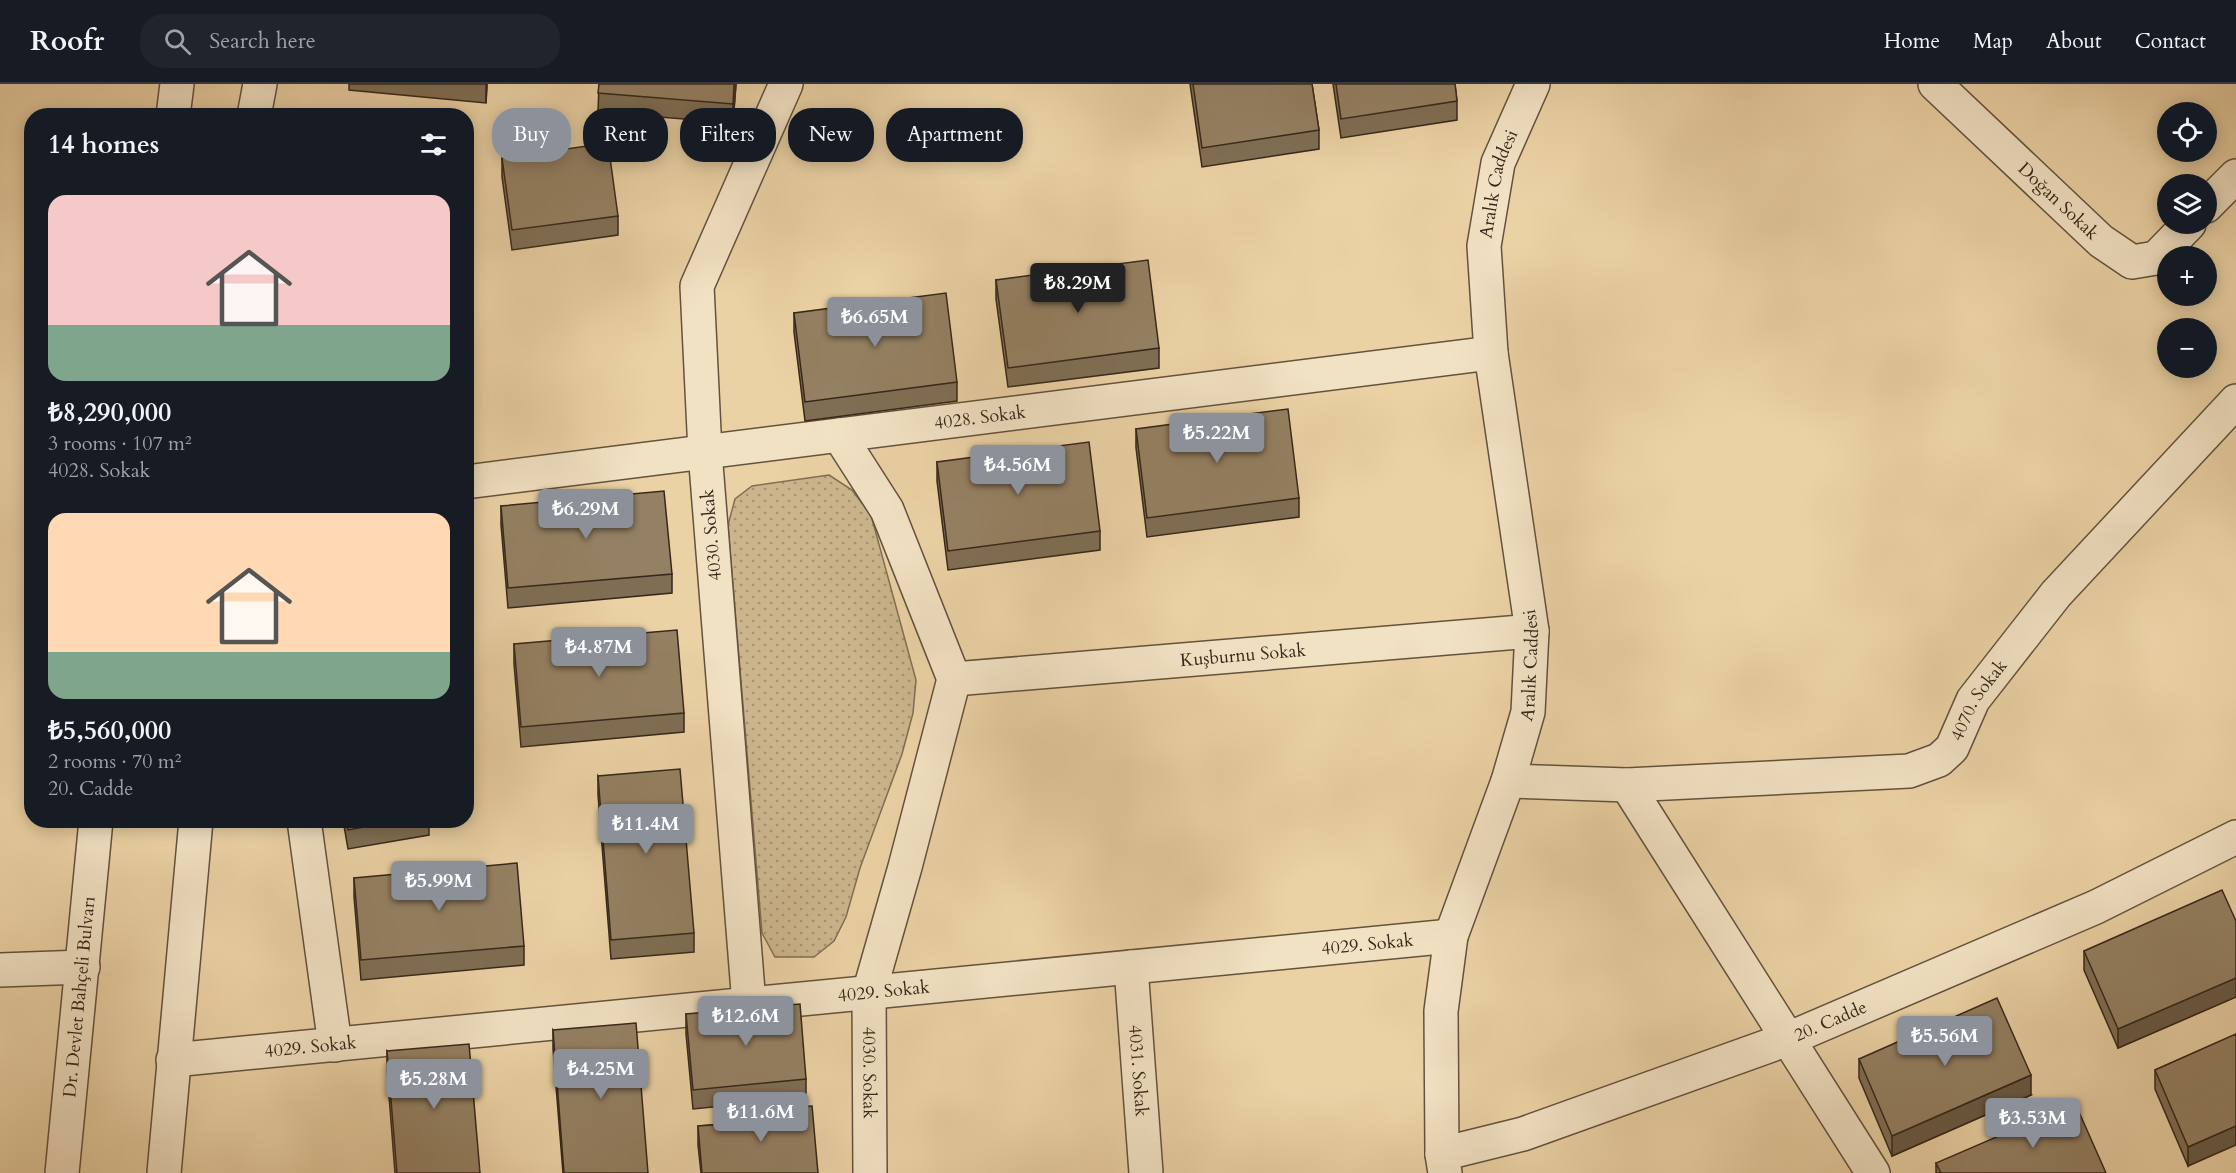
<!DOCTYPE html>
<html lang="en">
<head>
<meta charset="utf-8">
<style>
  :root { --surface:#171b24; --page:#20242c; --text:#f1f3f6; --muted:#9ea1a6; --line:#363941; --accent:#8c9099 }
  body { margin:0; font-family:Cardo,serif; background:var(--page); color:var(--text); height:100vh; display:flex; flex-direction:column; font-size:22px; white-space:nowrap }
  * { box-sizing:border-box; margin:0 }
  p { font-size:20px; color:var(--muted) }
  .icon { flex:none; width:33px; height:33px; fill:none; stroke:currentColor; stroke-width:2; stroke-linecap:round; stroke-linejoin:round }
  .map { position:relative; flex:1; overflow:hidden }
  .panel { position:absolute; left:24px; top:24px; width:450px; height:720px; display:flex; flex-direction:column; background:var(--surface); border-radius:24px; box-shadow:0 3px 15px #0003 }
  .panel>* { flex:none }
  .banner { position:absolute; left:492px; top:24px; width:570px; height:54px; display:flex; gap:12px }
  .fabs { position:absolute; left:2157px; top:18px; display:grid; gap:12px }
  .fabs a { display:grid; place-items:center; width:60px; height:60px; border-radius:50%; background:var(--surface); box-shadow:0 3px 15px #0003; font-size:30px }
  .price { position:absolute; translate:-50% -51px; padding:0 14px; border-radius:6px; background:var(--accent); color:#fff; font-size:20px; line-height:39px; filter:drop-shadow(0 2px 3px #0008) }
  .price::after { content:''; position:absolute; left:50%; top:36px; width:18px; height:14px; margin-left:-9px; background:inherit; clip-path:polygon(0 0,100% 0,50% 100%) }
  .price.current { background:#222; color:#fff }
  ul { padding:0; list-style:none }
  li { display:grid; align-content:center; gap:12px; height:318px; padding:0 24px }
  li span { display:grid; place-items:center; height:186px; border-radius:18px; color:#555 }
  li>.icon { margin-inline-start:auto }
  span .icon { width:108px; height:108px; fill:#fffc; stroke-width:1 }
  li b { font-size:26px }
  h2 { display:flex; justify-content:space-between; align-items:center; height:72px; padding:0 24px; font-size:26px }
  .chip { padding:0 21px; border-radius:24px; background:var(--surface); box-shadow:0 3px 15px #0003; font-size:21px; line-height:54px }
  .chip.current { background:var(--accent); color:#fff }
  header { display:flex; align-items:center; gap:36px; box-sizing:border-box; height:84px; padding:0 30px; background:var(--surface); border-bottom:2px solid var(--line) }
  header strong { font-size:28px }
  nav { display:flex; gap:33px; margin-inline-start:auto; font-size:21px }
  .search { width:420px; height:54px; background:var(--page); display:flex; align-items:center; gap:15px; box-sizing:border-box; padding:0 21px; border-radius:24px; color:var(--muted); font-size:22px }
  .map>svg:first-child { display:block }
  .park { fill:url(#park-dots); stroke:#816e54; stroke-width:1.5 }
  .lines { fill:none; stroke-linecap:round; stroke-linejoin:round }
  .minor-casing { stroke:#63523d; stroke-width:36 }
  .minor { stroke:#f2e2c4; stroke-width:33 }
  .wall { fill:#7f6e54; stroke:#36271a; stroke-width:1.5 }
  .shaded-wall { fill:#685a45; stroke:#36271a; stroke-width:1.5 }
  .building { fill:#948062; stroke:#36271a; stroke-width:1.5 }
  .labels { text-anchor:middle; stroke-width:6; stroke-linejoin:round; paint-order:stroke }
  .street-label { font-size:18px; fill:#36271a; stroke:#f2e2c4 }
</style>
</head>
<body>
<header>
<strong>Roofr</strong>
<div class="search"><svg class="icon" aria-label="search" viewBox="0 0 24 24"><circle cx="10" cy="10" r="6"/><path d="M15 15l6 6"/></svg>Search here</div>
<nav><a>Home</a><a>Map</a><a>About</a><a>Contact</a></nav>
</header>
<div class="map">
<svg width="2236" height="1089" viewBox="0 0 2236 1089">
  <defs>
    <pattern id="park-dots" width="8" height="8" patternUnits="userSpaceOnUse" patternTransform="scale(1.5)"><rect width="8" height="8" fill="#ccb58d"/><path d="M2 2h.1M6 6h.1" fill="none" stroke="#a69372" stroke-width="1.8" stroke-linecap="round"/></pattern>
  </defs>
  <rect width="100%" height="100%" fill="#ebd2a5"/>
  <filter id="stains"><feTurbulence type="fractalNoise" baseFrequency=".00333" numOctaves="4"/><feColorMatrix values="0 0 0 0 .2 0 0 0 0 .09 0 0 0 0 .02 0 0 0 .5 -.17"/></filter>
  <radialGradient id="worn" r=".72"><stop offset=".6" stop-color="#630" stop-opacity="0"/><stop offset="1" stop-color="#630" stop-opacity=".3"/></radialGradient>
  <path class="park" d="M 829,391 L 852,406 L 871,431 L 916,596 L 913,629 L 902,670 L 860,784 L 846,833 L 834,857 L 814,873 L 775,873 L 762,849 L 728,441 L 735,415 L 752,402 Z"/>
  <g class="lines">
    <defs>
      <g id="minor">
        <path id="s1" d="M 1935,0 L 2101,157 L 2132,178 L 2156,174 L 2189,140"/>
        <path d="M 173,32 L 177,0"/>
        <path d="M 254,32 L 260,0"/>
        <path d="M 2206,122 L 2236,92"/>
        <path id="s2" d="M 839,351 L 887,426 L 954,595 L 905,783 L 869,909 L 870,1089"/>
        <path id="s3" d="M 466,398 L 1491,269"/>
        <path id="s4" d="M 954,595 L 1532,547"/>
        <path id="s5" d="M 1508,697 L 1627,701 L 1909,687 L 1939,676 L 1952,664 L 1973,616 L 2056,510 L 2236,317"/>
        <path d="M 1627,701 L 1873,1089"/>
        <path d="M 304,736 L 335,961"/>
        <path id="s6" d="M 1131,883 L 1146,1089"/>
        <path d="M 0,886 L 83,883"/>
        <path d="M 749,920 L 705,368 L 697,202 L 786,0"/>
        <path id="s7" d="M 173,976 L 1451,852"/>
        <path id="s8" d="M 1442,1070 L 1523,1050 L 1788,955 L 2096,823 L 2236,753"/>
        <path id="s9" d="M 62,1089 L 96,736"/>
        <path d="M 164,1089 L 196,736"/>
        <path id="s10" d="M 1445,1089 L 1442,1070 L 1441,927 L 1451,852 L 1508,697 L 1528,628 L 1532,547 L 1491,269 L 1484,162 L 1498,79 L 1533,0"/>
      </g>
    </defs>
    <use href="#minor" class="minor-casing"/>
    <use href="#minor" class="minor"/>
  </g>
  <path class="wall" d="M 349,0 L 487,0 L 486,19 L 349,6 Z
    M 599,0 L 736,0 L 733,39 L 598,28 Z
    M 1190,0 L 1312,0 L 1319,46 L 1319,65 L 1202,83 Z
    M 1333,0 L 1455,0 L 1457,17 L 1457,36 L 1341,54 Z
    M 502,74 L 618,132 L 618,151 L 512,166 L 502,93 Z
    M 996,196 L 1159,264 L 1159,284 L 1008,303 L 996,215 Z
    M 794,229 L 957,298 L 957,317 L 805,337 L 794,248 Z
    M 1136,345 L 1299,414 L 1299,433 L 1147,453 L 1136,364 Z
    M 937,378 L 1100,447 L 1100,466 L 948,486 L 937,397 Z
    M 501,422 L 672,490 L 672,509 L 508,524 L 501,441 Z
    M 466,487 L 469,518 L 469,537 L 466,538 Z
    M 514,560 L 684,629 L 684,648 L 521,663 L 514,580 Z
    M 598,692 L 694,849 L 694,868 L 611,875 L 598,711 Z
    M 343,736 L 429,736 L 429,751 L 348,765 Z
    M 354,794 L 524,862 L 524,881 L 361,896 L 354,813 Z
    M 2236,837 L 2236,913 L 2118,964 L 2084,886 L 2084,867 Z
    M 686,930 L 806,995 L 806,1014 L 693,1025 L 686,950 Z
    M 553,946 L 648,1089 L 563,1089 L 553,965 Z
    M 2236,950 L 2188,1082 L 2155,1005 L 2155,986 Z
    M 387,967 L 480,1089 L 395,1089 L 387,986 Z
    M 1859,975 L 2031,1011 L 1892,1072 L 1859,994 Z
    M 739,1028 L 818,1089 L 701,1089 L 698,1061 L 698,1042 L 739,1039 Z
    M 1936,1079 L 2106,1089 L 1936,1089 Z"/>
  <path class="shaded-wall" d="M 486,0 L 487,0 L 486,19 Z
    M 734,0 L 736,0 L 733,39 L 733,20 Z
    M 2236,894 L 2236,913 L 2118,964 L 2118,945 Z
    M 2031,991 L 2031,1011 L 1892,1072 L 1892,1052 Z
    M 2236,1042 L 2236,1061 L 2188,1082 L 2188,1063 Z"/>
  <path class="building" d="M 599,0 L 734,0 L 733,20 L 598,9 Z
    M 1193,0 L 1312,0 L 1319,46 L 1202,64 Z
    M 1336,0 L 1455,0 L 1457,17 L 1341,35 Z
    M 608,59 L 618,132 L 512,146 L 502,74 Z
    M 1148,176 L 1159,264 L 1008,284 L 996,196 Z
    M 946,209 L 957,298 L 805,318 L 794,229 Z
    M 1288,325 L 1299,414 L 1147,434 L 1136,345 Z
    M 1089,358 L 1100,447 L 948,467 L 937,378 Z
    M 664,407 L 672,490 L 508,504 L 501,422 Z
    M 466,487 L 469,518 L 466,519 Z
    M 677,546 L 684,629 L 521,643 L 514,560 Z
    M 680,685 L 694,849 L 611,856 L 598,692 Z
    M 346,736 L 403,736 L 348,746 Z
    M 517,779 L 524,862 L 361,876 L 354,794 Z
    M 2222,806 L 2236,837 L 2236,894 L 2118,945 L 2084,867 Z
    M 1997,914 L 2031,991 L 1892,1052 L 1859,975 Z
    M 800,920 L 806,995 L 693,1006 L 686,930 Z
    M 636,939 L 648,1089 L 564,1089 L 553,946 Z
    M 2236,950 L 2236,1042 L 2188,1063 L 2155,986 Z
    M 469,960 L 480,1089 L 397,1089 L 387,967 Z
    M 2075,1019 L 2106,1089 L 1941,1089 L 1936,1079 Z
    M 812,1022 L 818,1089 L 702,1089 L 698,1042 L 739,1039 L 739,1028 Z"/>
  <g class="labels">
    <g class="street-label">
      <text dy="6" stroke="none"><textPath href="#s10" startOffset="1008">Aralık Caddesi</textPath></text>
      <text dy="6" stroke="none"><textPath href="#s1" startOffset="170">Doğan Sokak</textPath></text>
      <text dy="6" stroke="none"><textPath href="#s3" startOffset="518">4028. Sokak</textPath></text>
      <text transform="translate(711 451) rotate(-95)" y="6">4030. Sokak</text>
      <text dy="6" stroke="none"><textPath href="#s4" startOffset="290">Kuşburnu Sokak</textPath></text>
      <text dy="6" stroke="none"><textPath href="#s10" startOffset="522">Aralık Caddesi</textPath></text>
      <text dy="6" stroke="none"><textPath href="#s5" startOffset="506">4070. Sokak</textPath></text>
      <text dy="6" stroke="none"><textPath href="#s7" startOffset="1200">4029. Sokak</textPath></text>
      <text dy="6" stroke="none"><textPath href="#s7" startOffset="714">4029. Sokak</textPath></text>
      <text dy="6" stroke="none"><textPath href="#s9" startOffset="177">Dr. Devlet Bahçeli Bulvarı</textPath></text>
      <text dy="6" stroke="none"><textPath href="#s8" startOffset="411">20. Cadde</textPath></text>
      <text dy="6" stroke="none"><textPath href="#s7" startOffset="138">4029. Sokak</textPath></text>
      <text dy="6" stroke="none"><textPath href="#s6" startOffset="104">4031. Sokak</textPath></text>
      <text dy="6" stroke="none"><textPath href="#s2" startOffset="676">4030. Sokak</textPath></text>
    </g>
  </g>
  <rect width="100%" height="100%" filter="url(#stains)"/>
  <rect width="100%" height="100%" fill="url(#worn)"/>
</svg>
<div class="fabs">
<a><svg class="icon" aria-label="locate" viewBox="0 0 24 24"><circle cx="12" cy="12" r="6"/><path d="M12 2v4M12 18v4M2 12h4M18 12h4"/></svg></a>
<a><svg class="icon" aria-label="layers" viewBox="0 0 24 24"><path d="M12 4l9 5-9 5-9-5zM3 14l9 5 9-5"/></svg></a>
<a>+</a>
<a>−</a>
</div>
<b class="price current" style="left:1078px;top:230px">₺8.29M</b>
<b class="price" style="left:875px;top:264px">₺6.65M</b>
<b class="price" style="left:1217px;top:380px">₺5.22M</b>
<b class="price" style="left:1018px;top:412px">₺4.56M</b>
<b class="price" style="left:586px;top:456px">₺6.29M</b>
<b class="price" style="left:599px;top:594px">₺4.87M</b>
<b class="price" style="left:646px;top:771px">₺11.4M</b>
<b class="price" style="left:439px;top:828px">₺5.99M</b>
<b class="price" style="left:746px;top:963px">₺12.6M</b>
<b class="price" style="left:1945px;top:983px">₺5.56M</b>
<b class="price" style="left:601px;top:1016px">₺4.25M</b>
<b class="price" style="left:434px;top:1026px">₺5.28M</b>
<b class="price" style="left:761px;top:1059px">₺11.6M</b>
<b class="price" style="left:2033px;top:1065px">₺3.53M</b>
<div class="banner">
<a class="chip current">Buy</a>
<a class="chip">Rent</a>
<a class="chip">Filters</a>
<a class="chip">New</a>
<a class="chip">Apartment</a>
</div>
<section class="panel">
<h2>14 homes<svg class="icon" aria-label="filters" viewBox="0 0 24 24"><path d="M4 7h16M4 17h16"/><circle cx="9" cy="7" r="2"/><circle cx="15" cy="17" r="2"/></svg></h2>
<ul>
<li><span style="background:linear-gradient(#f6c9c9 70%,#7fa58c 0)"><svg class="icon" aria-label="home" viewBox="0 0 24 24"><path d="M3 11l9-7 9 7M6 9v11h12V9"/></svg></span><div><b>₺8,290,000</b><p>3 rooms · 107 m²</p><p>4028. Sokak</p></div></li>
<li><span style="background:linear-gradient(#ffd9b3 75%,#7fa58c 0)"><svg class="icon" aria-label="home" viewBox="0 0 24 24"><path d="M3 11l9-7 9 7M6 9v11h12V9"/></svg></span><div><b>₺5,560,000</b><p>2 rooms · 70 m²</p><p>20. Cadde</p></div></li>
</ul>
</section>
</div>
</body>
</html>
